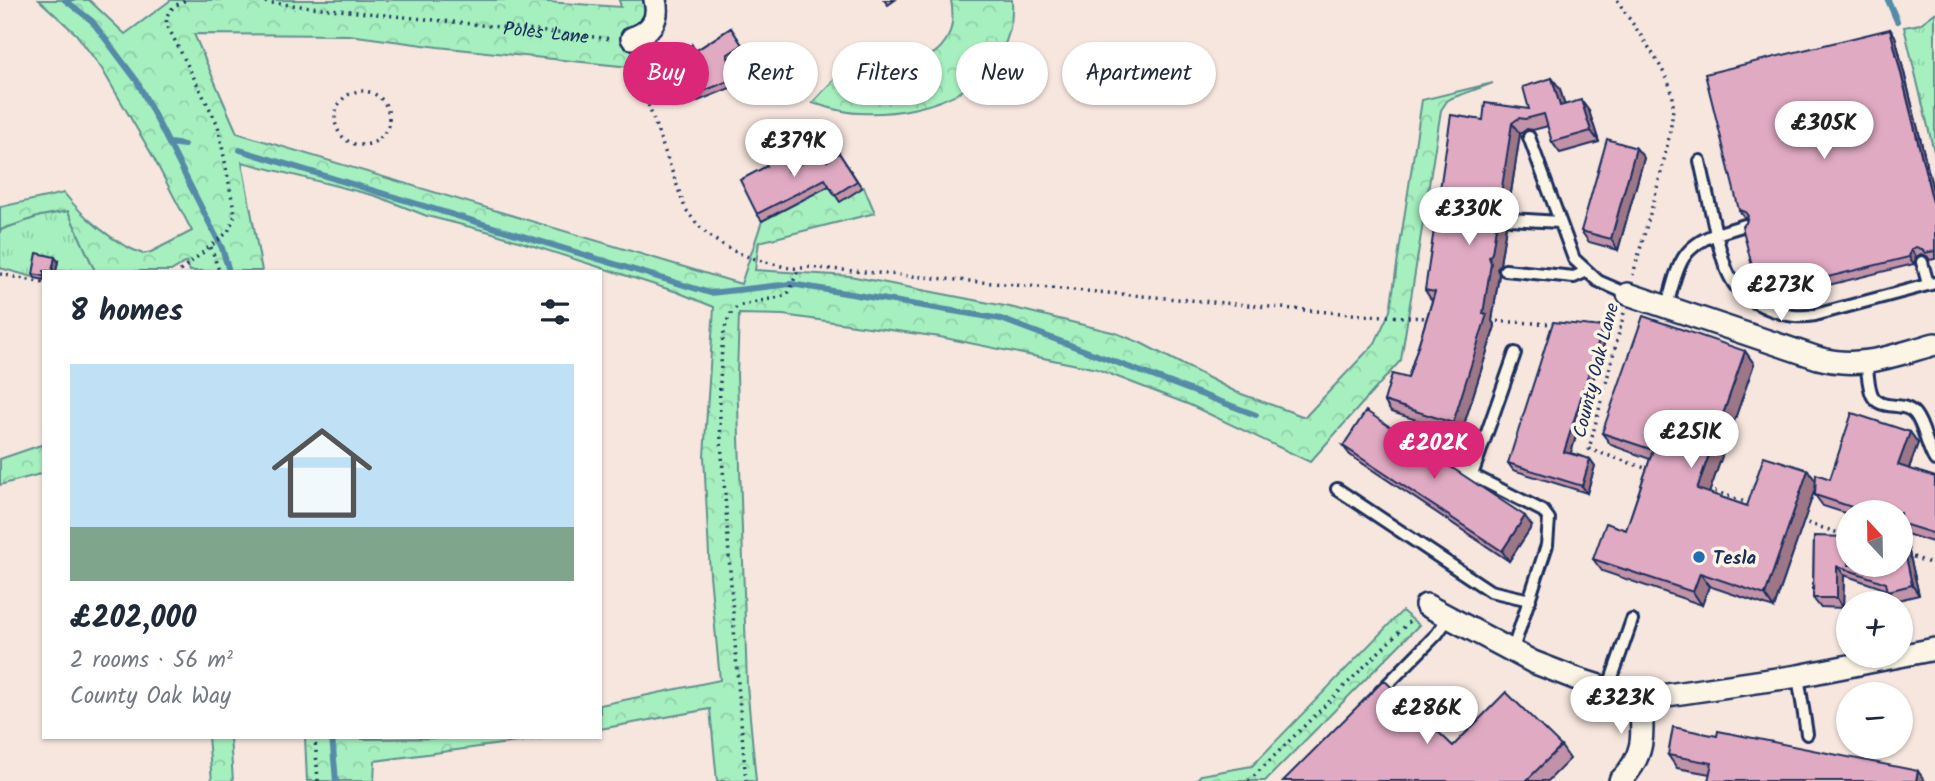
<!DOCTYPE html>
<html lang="en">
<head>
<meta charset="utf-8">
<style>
  :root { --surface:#fff; --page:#f2f2f3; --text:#1f2937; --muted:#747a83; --line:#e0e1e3; --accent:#db2777 }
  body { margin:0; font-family:Kalam,sans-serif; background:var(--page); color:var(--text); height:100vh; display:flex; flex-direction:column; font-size:26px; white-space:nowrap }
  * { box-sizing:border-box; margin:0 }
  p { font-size:23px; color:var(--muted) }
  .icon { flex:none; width:38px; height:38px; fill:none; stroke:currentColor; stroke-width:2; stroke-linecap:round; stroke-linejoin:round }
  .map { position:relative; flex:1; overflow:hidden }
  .panel { position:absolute; left:42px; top:270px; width:560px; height:469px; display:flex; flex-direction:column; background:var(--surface); border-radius:0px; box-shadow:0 2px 5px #0004 }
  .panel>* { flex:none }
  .banner { position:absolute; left:623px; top:42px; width:665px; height:63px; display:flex; gap:14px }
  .needle { width:46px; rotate:338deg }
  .tools { position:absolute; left:1836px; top:500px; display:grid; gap:14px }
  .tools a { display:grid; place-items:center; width:77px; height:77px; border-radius:50%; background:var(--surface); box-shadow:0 2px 5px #0004; font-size:35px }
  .price { position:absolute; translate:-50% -60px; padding:0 16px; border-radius:24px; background:#fff; color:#222; font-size:23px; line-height:46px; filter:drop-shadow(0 2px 4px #0008) }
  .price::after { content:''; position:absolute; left:50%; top:42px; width:21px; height:16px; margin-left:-10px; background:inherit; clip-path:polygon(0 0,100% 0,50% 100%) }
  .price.active { background:var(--accent); color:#fff }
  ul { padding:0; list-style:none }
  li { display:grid; align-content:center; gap:14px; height:371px; padding:0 28px }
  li+li { border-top:2px solid var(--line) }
  li span { display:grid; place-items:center; height:217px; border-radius:0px; color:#555 }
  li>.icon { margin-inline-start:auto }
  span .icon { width:126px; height:126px; fill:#fffc; stroke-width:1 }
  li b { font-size:30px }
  h2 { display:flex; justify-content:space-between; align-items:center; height:84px; padding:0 28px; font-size:30px }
  .tag { padding:0 24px; border-radius:32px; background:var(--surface); box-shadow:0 2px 5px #0004; font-size:24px; line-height:63px }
  .tag.active { background:var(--accent); color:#fff }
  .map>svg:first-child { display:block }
  .grass { fill:url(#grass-tufts); stroke:#60908e; stroke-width:2 }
  .forest { fill:url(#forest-crowns); stroke:#60908e; stroke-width:2 }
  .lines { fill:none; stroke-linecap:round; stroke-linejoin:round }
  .stream { stroke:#558ba8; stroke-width:6 }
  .lane-casing { stroke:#1b2f5e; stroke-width:16 }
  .street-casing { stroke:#1b2f5e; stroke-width:26 }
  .path { stroke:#1b2f5e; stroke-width:3.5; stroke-dasharray:2 5; stroke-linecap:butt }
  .lane { stroke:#fcf5e5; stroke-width:10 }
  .street { stroke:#fcf5e5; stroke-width:21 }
  .wall { fill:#c192a8; stroke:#1b2f5e; stroke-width:2 }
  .shaded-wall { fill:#9d7788; stroke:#1b2f5e; stroke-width:2 }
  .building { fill:#e0aac3; stroke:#1b2f5e; stroke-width:2 }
  .poi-dot { fill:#1f6fb2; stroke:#fcf5e5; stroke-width:2.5 }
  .labels { text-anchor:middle; stroke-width:7; stroke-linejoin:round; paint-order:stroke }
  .street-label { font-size:19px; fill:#1b2f5e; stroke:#fcf5e5 }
  .poi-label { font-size:19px; font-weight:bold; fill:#1b2f5e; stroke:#fcf5e5; text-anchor:start }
</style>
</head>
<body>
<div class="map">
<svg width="1935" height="781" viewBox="0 0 1935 781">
  <defs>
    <pattern id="grass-tufts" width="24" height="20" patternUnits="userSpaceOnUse" patternTransform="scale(1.75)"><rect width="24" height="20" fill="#a6f0bf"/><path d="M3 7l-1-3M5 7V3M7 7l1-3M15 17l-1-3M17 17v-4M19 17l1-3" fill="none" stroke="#8ecea7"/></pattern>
    <pattern id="forest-crowns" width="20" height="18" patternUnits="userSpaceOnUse" patternTransform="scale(1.75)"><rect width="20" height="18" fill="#a6f0bf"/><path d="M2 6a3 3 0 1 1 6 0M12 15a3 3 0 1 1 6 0" fill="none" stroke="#8ecea7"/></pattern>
  </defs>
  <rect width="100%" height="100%" fill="#f6e6de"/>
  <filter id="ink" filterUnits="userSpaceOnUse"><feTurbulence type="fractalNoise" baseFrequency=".0143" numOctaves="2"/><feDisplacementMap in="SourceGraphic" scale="14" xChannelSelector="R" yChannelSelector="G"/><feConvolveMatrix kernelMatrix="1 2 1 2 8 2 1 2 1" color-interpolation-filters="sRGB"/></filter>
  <g filter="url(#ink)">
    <path class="grass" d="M 1935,13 L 1935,156 L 1904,27 L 1920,24 Z
      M 68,211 L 95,271 L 44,271 L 44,280 L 0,268 L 0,230 L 40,216 Z"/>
    <path class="forest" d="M 39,0 L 89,0 L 125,34 L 171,0 L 517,0 L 621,7 L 619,0 L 646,0 L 648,6 L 642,39 L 650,69 L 438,47 L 349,35 L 194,34 L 237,133 L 741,284 L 762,221 L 804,199 L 789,170 L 864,187 L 875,213 L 759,242 L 755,270 L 850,276 L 1010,307 L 1116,333 L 1141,343 L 1236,392 L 1305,417 L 1375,343 L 1390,311 L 1422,100 L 1493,83 L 1452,98 L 1447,101 L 1441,110 L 1401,360 L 1310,462 L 1190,405 L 1097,369 L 940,337 L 783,315 L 739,314 L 737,375 L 747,685 L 756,781 L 717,781 L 710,709 L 600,729 L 600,705 L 720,680 L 710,575 L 704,456 L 714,307 L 677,292 L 490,232 L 427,216 L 376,196 L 242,162 L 262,271 L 190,271 L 186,262 L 171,271 L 95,271 L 68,211 L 40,216 L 0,230 L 0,207 L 64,193 C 83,217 113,243 143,254 L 151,252 L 192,231 L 151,153 L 102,69 L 76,34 Z
      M 951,0 L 1012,0 C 1017,84 930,117 859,113 C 843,113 828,107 812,103 L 842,71 C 890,69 964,70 951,0 Z
      M 44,444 L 44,473 L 0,485 L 0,459 Z
      M 1402,611 L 1419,625 L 1265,781 L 1195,781 L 1201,775 L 1252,766 Z
      M 208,737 L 230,737 L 233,781 L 212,781 Z
      M 305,737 L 362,737 L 362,739 L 553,737 L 375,761 L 374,781 L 307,781 Z"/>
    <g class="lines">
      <path class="stream" d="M 65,0 L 92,21 L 137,81 L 222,248 L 229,271
        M 1888,0 L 1897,21
        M 169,143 L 184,145
        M 240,150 L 710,293 L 791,284 L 1001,319 L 1256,415
        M 332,737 L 336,781"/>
      <defs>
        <path id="lane" d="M 1529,137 L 1574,259 L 1598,281 L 1628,294
          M 1700,161 L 1716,234 L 1745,225
          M 1510,219 L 1559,222
          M 1922,262 L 1928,284
          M 1505,270 L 1574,277 L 1585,272
          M 1667,306 C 1677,271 1678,248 1716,234 C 1727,275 1730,294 1772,310 C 1788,316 1798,318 1815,315 L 1935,283
          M 1866,363 C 1868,373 1868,386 1872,395 C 1880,412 1904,400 1915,414 C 1925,427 1926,446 1935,460
          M 1426,445 L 1472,475
          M 1337,489 L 1490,591 L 1530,600
          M 1512,652 L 1547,545 L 1549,519 L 1543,511 L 1472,475 L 1515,353
          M 1798,676 L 1807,734
          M 1608,689 L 1632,620
          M 1380,692 L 1437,634 L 1449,617"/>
        <path id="street" d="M 632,38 C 650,32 660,20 655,0
          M 1628,294 L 1818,358 C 1861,370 1894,355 1935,344
          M 1426,605 L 1533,662 L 1577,679 L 1640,699 L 1798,676 L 1935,649
          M 1620,781 C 1646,755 1643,734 1640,699"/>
      </defs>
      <use href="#lane" class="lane-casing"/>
      <use href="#street" class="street-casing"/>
      <g class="path">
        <path id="s1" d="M 244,0 L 613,39"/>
        <path d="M 1617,0 C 1633,26 1663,63 1672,92 C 1680,121 1642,239 1633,275"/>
        <path d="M 635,58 L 638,76 L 685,208 C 707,241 733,254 770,263 C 786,267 791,270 807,267 L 1363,315 L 1430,318"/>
        <circle cx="362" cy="118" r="27"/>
        <path d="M 211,247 L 219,271"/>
        <path d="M 180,271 L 228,232 L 235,215 L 218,125 L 167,25 C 164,12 175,5 186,0"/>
        <path d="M 0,274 L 44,283"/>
        <path d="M 1805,291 L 1809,300"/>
        <path d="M 1624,313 L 1589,449 L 1651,470"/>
        <path d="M 1490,321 L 1556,324"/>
        <path d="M 1584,326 L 1621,328"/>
        <path d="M 1708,489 L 1751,504"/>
        <path d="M 1801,521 L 1848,536"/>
        <path d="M 1900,552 L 1935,565"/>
        <path d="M 315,737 L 318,781"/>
        <path d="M 746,781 C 738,691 732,600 726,510 C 723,462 717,413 721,366 C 722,347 722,318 738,306 L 784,296 L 789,292 L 798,270"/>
        <path d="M 1249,781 L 1411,620"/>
      </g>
      <use href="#lane" class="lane"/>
      <use href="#street" class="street"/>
    </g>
    <path class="wall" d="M 884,0 L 895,0 L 888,5 Z
      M 731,28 L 746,51 L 731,61 L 740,84 L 683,107 L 679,101 L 692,45 L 695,51 Z
      M 1890,29 L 1895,36 L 1935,198 L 1935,259 L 1930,260 L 1927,256 L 1921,254 L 1916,257 L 1914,264 L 1768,300 L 1763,297 L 1758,290 L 1746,223 L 1747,218 L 1744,217 L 1739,210 Z
      M 1552,78 L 1560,89 L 1564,104 L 1589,111 L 1599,142 L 1560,153 L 1552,142 L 1548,126 L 1533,130 L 1527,129 L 1520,134 L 1508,212 L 1502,218 L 1506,226 L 1500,264 L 1497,269 L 1499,274 L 1492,321 L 1495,326 L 1461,434 L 1391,412 L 1384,401 L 1408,378 L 1432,301 L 1425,290 L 1483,120 L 1529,109 Z
      M 776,147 L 789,170 L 827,160 L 839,153 L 862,188 L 840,202 L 829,186 L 762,221 L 757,214 L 767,166 Z
      M 1636,148 L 1644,158 L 1618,250 L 1589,242 L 1581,231 Z
      M 58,261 L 56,271 L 44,271 L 44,280 L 35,278 L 33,274 Z
      M 1607,334 L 1571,453 L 1590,459 L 1595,466 L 1587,493 L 1513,470 L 1508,463 Z
      M 1745,351 L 1754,364 L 1709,493 L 1747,506 L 1815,481 L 1830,479 L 1910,432 L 1918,443 L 1909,469 L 1935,477 L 1935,543 L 1900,532 L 1900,513 L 1848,513 L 1848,514 L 1823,506 L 1815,495 L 1815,488 L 1774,608 L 1709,586 L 1702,605 L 1602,571 L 1593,559 L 1626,530 L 1650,459 L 1611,445 L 1602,433 Z
      M 1343,446 L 1532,526 L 1509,561 L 1350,455 Z
      M 1814,536 L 1908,548 L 1919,595 L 1894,601 L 1888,590 L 1844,575 L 1843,608 L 1820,607 L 1813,598 Z
      M 1561,746 L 1570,759 L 1548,781 L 1283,781 Z
      M 1668,755 L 1925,781 L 1710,774 L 1677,768 Z"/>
    <path class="shaded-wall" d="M 1890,29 L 1895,36 L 1935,198 L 1935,211 Z
      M 727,55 L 731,61 L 740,84 L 736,78 Z
      M 1552,78 L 1560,89 L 1568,117 L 1560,106 Z
      M 1581,100 L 1589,111 L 1599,142 L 1591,131 Z
      M 1512,123 L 1520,134 L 1508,212 L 1502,218 L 1506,226 L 1500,264 L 1497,269 L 1499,274 L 1492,321 L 1495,326 L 1461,434 L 1453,423 L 1483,314 L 1494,207 Z
      M 1636,148 L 1644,158 L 1618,250 L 1611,239 Z
      M 1911,250 L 1916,257 L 1914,264 L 1909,257 Z
      M 55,257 L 58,261 L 56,271 L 52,271 Z
      M 1603,327 L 1607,334 L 1569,459 L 1564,452 Z
      M 1745,351 L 1754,364 L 1706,502 L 1697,489 Z
      M 1910,432 L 1918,443 L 1906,476 L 1898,465 Z
      M 1590,459 L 1595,466 L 1587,493 L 1582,486 Z
      M 1808,470 L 1817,483 L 1774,608 L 1765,595 Z
      M 1525,516 L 1532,526 L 1509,561 L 1502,551 Z
      M 1902,538 L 1908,548 L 1919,595 L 1912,585 Z
      M 1837,566 L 1844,575 L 1843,608 L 1837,598 Z
      M 1700,573 L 1709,586 L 1702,605 L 1693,592 Z
      M 1918,771 L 1925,781 L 1916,781 Z"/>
    <path class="building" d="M 731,28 L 742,45 L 727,55 L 736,78 L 679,101 L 662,57 L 692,45 L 694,52 Z
      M 1890,29 L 1935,211 L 1935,251 L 1925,253 L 1922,249 L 1916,247 L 1911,250 L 1909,257 L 1763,293 L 1758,290 L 1742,226 L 1746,223 L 1748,216 L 1745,212 L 1739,210 L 1705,74 Z
      M 1552,78 L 1560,106 L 1581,100 L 1591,131 L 1552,142 L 1544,114 L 1525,119 L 1519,118 L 1512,123 L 1500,200 L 1494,207 L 1498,214 L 1492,253 L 1489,257 L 1491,263 L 1483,314 L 1487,314 L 1453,423 L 1384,401 L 1392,374 L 1408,378 L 1435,292 L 1425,290 L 1451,115 L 1483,120 L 1485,103 L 1529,109 L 1523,87 Z
      M 1607,139 L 1636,148 L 1611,239 L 1581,231 Z
      M 776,147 L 788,171 L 821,152 L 827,161 L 839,153 L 857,181 L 835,195 L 825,179 L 757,214 L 740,180 L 767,166 L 761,155 Z
      M 37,253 L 55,257 L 52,271 L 44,271 L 44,276 L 33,274 Z
      M 1643,316 L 1745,351 L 1697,489 L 1747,506 L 1764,456 L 1808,470 L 1765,595 L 1700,573 L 1693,592 L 1593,559 L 1606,523 L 1626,530 L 1653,450 L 1602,433 Z
      M 1553,322 L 1603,327 L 1564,452 L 1590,459 L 1582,486 L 1508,463 Z
      M 1366,411 L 1525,516 L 1502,551 L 1343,446 Z
      M 1852,413 L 1910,432 L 1898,465 L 1935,477 L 1935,534 L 1900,523 L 1900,513 L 1870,513 L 1815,495 L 1816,474 L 1830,479 Z
      M 1814,536 L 1848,537 L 1848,565 L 1900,565 L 1900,538 L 1902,538 L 1912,585 L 1888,591 L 1886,583 L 1837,566 L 1837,598 L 1813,598 Z
      M 1384,680 L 1453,746 L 1506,692 L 1561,746 L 1526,781 L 1283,781 Z
      M 1673,727 L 1717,736 L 1718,731 L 1918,771 L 1916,781 L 1708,781 L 1712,763 L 1668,755 Z"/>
  </g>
  <circle class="poi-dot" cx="1699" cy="557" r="7"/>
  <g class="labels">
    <g class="street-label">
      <text dy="7" stroke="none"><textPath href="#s1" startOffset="304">Poles Lane</textPath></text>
      <text transform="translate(1595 370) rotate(-76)" y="7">County Oak Lane</text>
    </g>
    <g class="poi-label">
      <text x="1713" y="564">Tesla</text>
    </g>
  </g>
</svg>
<div class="tools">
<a><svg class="needle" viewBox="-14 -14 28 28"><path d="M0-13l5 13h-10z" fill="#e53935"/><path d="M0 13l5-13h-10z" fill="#747a83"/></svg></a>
<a>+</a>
<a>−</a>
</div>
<b class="price" style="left:1824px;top:161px">£305K</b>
<b class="price" style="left:794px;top:179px">£379K</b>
<b class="price" style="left:1469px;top:247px">£330K</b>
<b class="price" style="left:1781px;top:323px">£273K</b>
<b class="price" style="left:1691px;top:470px">£251K</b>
<b class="price active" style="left:1434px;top:481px">£202K</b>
<b class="price" style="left:1621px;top:736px">£323K</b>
<b class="price" style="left:1427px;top:746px">£286K</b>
<div class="banner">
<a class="tag active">Buy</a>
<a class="tag">Rent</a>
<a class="tag">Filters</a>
<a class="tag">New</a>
<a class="tag">Apartment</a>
</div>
<section class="panel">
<h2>8 homes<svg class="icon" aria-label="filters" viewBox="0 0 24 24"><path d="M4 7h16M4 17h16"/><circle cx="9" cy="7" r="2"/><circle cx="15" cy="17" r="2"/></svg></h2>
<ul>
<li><span style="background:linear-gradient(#bfe0f5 75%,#7fa58c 0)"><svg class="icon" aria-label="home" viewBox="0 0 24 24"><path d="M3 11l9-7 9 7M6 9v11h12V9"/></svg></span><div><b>£202,000</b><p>2 rooms · 56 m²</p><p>County Oak Way</p></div></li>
</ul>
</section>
</div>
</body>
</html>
